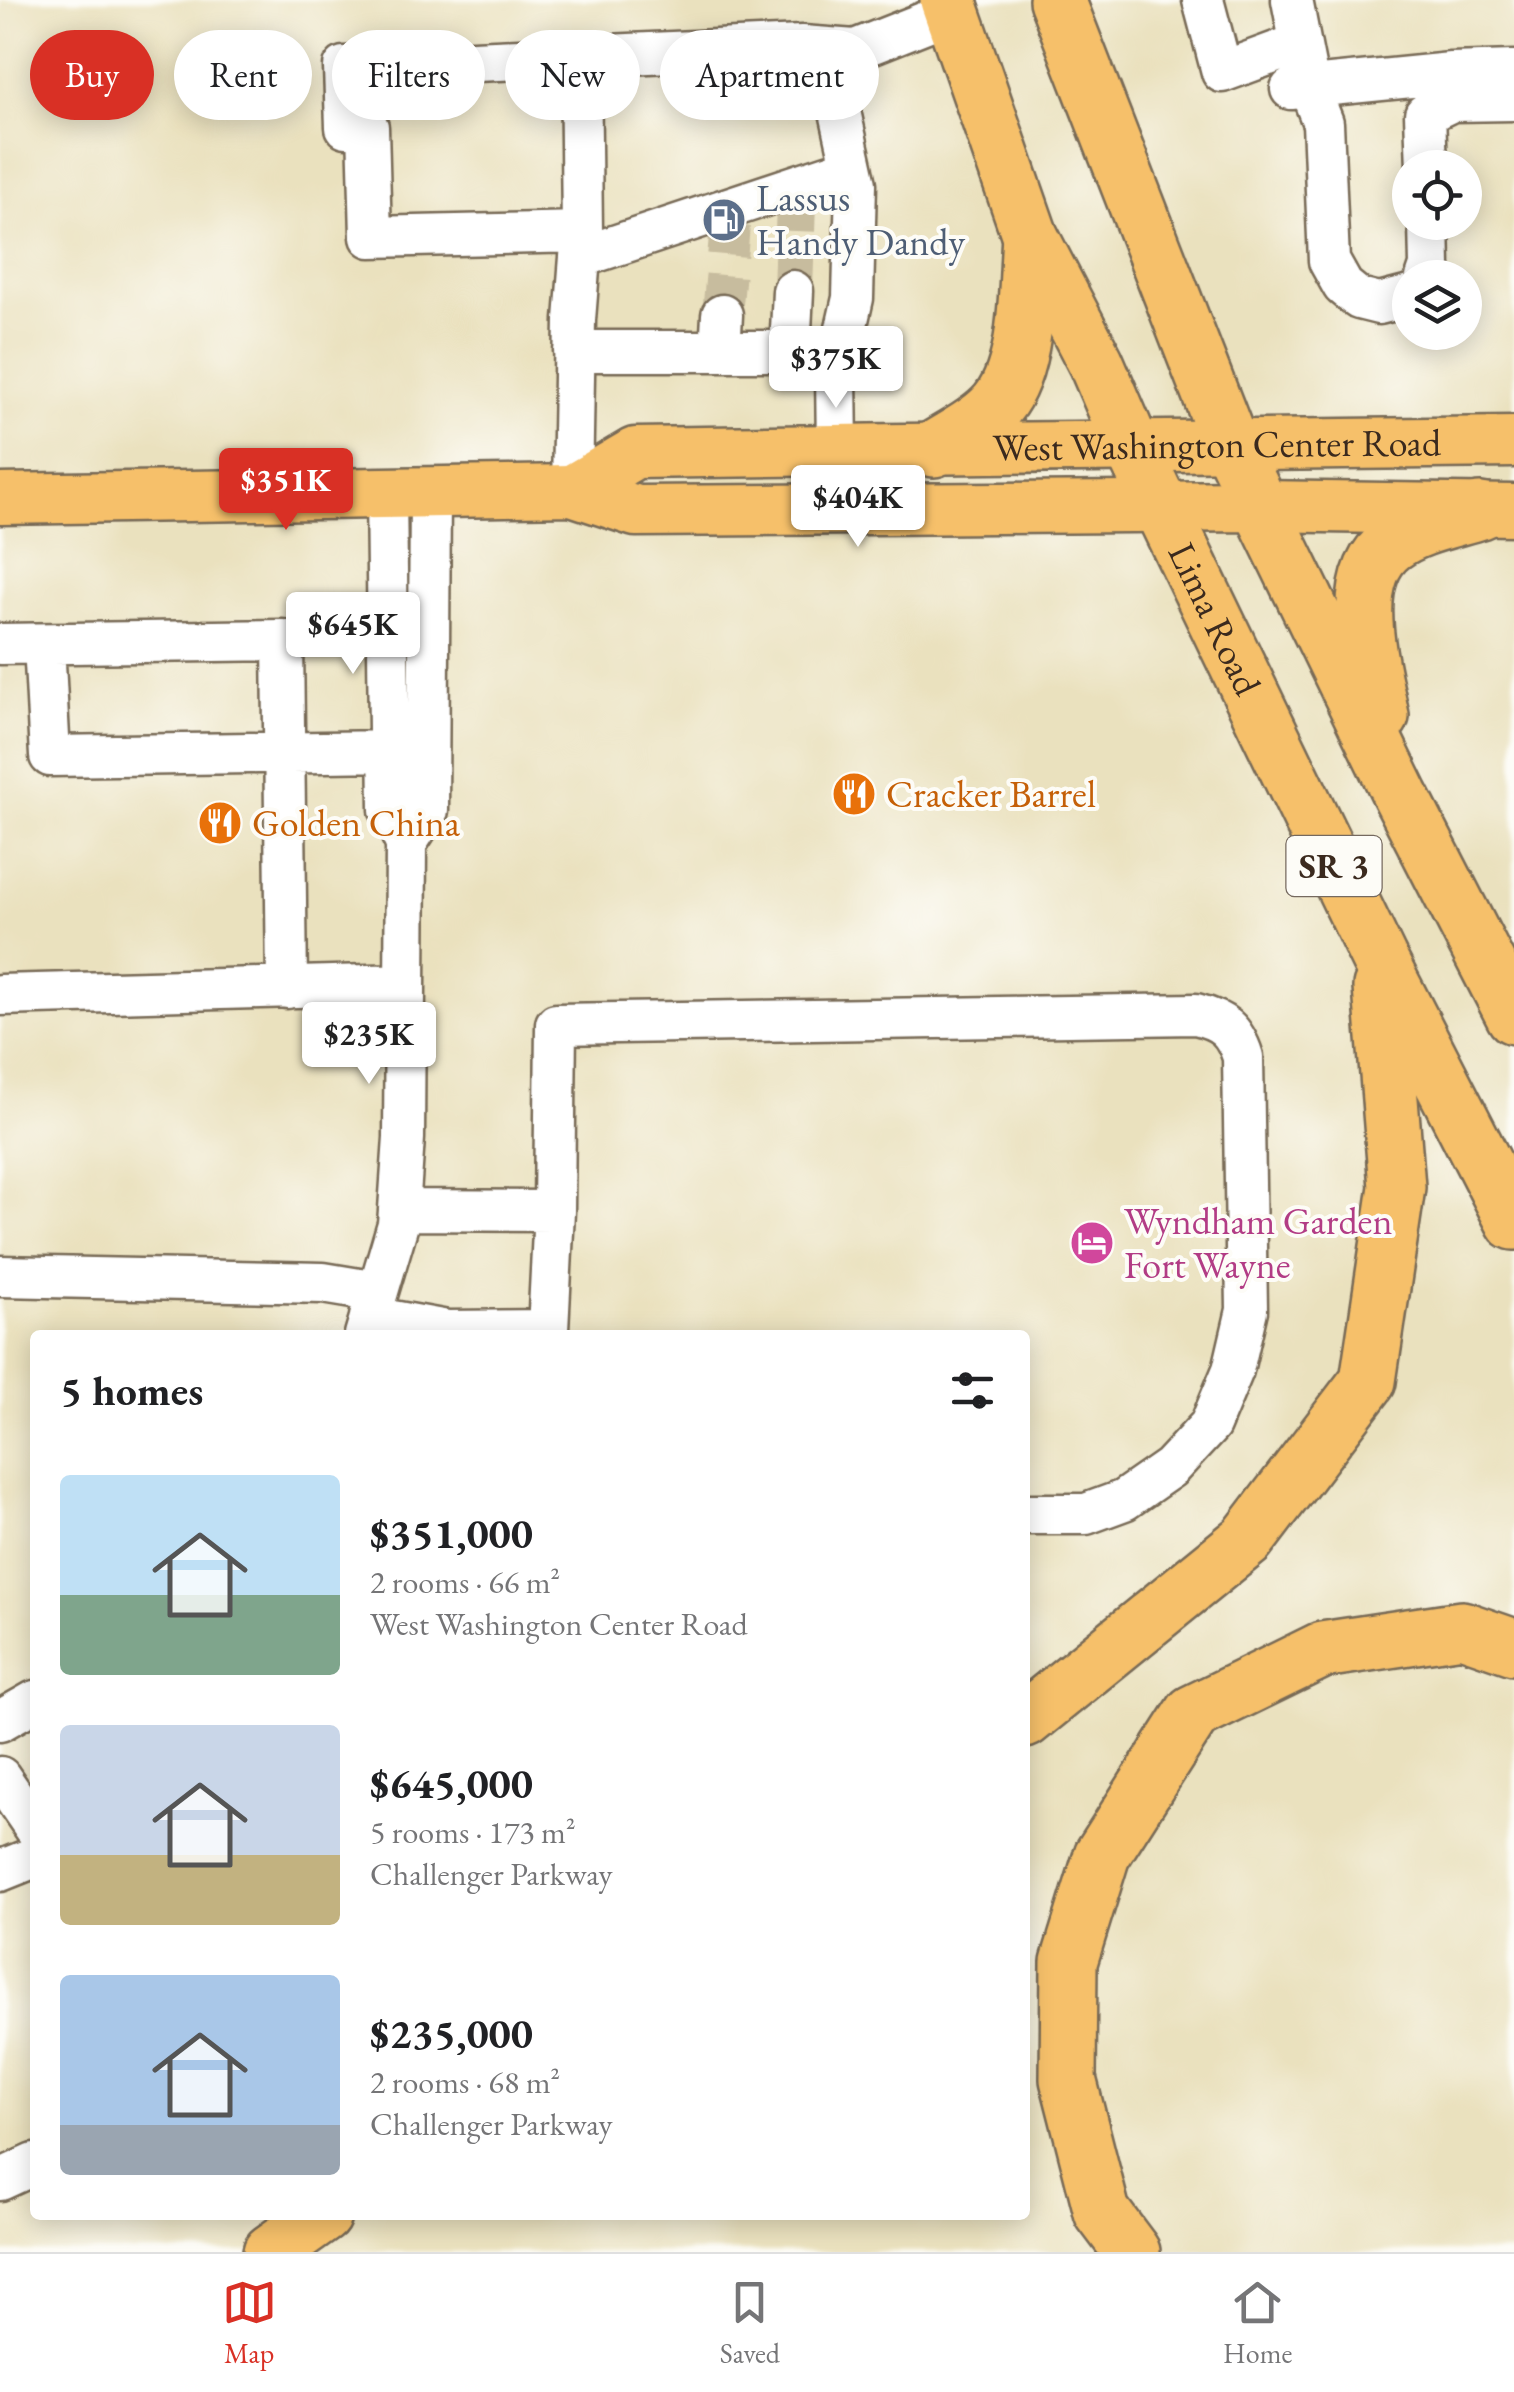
<!DOCTYPE html>
<html lang="en">
<head>
<meta charset="utf-8">
<style>
  :root { --surface:#fff; --page:#f6f6f6; --text:#202124; --muted:#757577; --line:#e0e0e0; --accent:#d93025 }
  body { margin:0; font-family:"EB Garamond",serif; background:var(--page); color:var(--text); height:100vh; display:flex; flex-direction:column; font-size:38px; white-space:nowrap }
  * { box-sizing:border-box; margin:0 }
  p { font-size:32px; color:var(--muted) }
  .icon { flex:none; width:55px; height:55px; fill:none; stroke:currentColor; stroke-width:2; stroke-linecap:round; stroke-linejoin:round }
  .map { position:relative; flex:1; overflow:hidden }
  .details { position:absolute; left:30px; top:1330px; width:1000px; height:890px; display:flex; flex-direction:column; background:var(--surface); border-radius:10px; box-shadow:0 5px 25px #0003 }
  .details>* { flex:none }
  .guide { position:absolute; left:30px; top:30px; width:1000px; height:90px; display:flex; gap:20px }
  .fabs { position:absolute; left:1392px; top:150px; display:grid; gap:20px }
  .fabs a { display:grid; place-items:center; width:90px; height:90px; border-radius:50%; background:var(--surface); box-shadow:0 5px 25px #0003; font-size:50px }
  .price { position:absolute; translate:-50% -85px; padding:0 22px; border-radius:10px; background:#fff; color:#222; font-size:32px; line-height:65px; filter:drop-shadow(0 2px 5px #0008) }
  .price::after { content:''; position:absolute; left:50%; top:60px; width:30px; height:22px; margin-left:-15px; background:inherit; clip-path:polygon(0 0,100% 0,50% 100%) }
  .price.active { background:var(--accent); color:#fff }
  ul { padding:0; list-style:none }
  li { display:flex; align-items:center; gap:30px; height:250px; padding:0 30px }
  li span { display:grid; place-items:center; flex:none; width:280px; height:200px; border-radius:10px; color:#555 }
  li>.icon { margin-inline-start:auto }
  span .icon { width:120px; height:120px; fill:#fffc; stroke-width:1 }
  li b { font-size:42px }
  h2 { display:flex; justify-content:space-between; align-items:center; height:120px; padding:0 30px; font-size:42px }
  .chip { padding:0 35px; border-radius:45px; background:var(--surface); box-shadow:0 5px 25px #0003; font-size:35px; line-height:90px }
  .chip.active { background:var(--accent); color:#fff }
  .menu { display:flex; justify-content:space-around; align-items:center; height:140px; border-top:2px solid var(--line); background:var(--surface); font-size:28px; color:var(--muted) }
  .menu a { display:grid; justify-items:center; gap:5px }
  .menu .active { color:var(--accent) }
  .map>svg:first-child { display:block }
  .lines { fill:none; stroke-linecap:round; stroke-linejoin:round }
  .minor-tunnel { stroke:#c7bc9e; stroke-width:40; stroke-dasharray:40 20; stroke-linecap:butt }
  .minor-casing { stroke:#786a56; stroke-width:45 }
  .major-casing { stroke:#786a56; stroke-width:55 }
  .highway-casing { stroke:#786a56; stroke-width:60 }
  .minor { stroke:#fff; stroke-width:40 }
  .major { stroke:#f6c06b; stroke-width:50 }
  .highway { stroke:#f6c06b; stroke-width:55 }
  .labels { text-anchor:middle; stroke-width:8; stroke-linejoin:round; paint-order:stroke }
  .shield { fill:#fdfcf7; stroke:#75695f; stroke-width:2.5 }
  .shield-label { font-size:35px; font-weight:bold; fill:#3b2a1e }
  .service-label { font-size:38px; fill:#4e5e75; stroke:#fdfcf7; text-anchor:start }
  .street-label { font-size:38px; fill:#3b2a1e; stroke:#fdfcf7 }
  .food-label { font-size:38px; fill:#c56008; stroke:#fdfcf7; text-anchor:start }
  .hotel-label { font-size:38px; fill:#b23c85; stroke:#fdfcf7; text-anchor:start }
</style>
</head>
<body>
<div class="map">
<svg width="1514" height="2252" viewBox="0 0 1514 2252">
  <rect width="100%" height="100%" fill="#fdfcf7"/>
  <filter id="ink" filterUnits="userSpaceOnUse"><feTurbulence type="fractalNoise" baseFrequency=".01" numOctaves="2"/><feDisplacementMap in="SourceGraphic" scale="20" xChannelSelector="R" yChannelSelector="G"/><feConvolveMatrix kernelMatrix="1 2 1 2 8 2 1 2 1" color-interpolation-filters="sRGB"/></filter>
  <filter id="wash" filterUnits="userSpaceOnUse"><feTurbulence type="fractalNoise" baseFrequency=".0048" numOctaves="4" result="noise"/><feDisplacementMap in="SourceGraphic" scale="40" xChannelSelector="R" yChannelSelector="G"/><feGaussianBlur stdDeviation="2.25" result="paint"/><feColorMatrix in="noise" values="0 0 0 0 0 0 0 0 0 0 0 0 0 0 0 0 0 1.4 0 .05"/><feComposite in="paint" operator="in"/></filter>
  <g filter="url(#wash)">
    <rect width="100%" height="100%" fill="#eae1be"/>
  </g>
  <g filter="url(#ink)">
    <g class="lines">
      <path class="minor-tunnel" d="M 793,291 L 796,203
        M 722,315 L 730,225"/>
      <defs>
        <path id="minor" d="M 1203,0 L 1222,72 L 1298,44
          M 1292,0 L 1309,87 L 1323,123 L 1329,261 L 1343,286 L 1359,299 L 1379,304 L 1410,296
          M 836,50 L 839,107 L 856,184 L 853,298 L 836,373 L 837,451
          M 1291,89 L 1451,73 L 1514,71
          M 1427,168 L 1425,114 L 1452,101 L 1514,100
          M 582,232 L 371,237 L 368,127 L 346,127 L 344,67 L 802,46 L 855,50 L 951,12
          M 581,257 L 852,167
          M 1426,278 L 1430,266 L 1429,222
          M 574,351 L 841,351
          M 720,351 L 722,315
          M 790,351 L 793,291
          M 572,490 L 575,320 L 582,232 L 580,57
          M 0,644 L 283,640 L 287,988
          M 44,644 L 50,756 L 389,751
          M 406,844 L 428,810 L 430,491
          M 0,995 L 405,984
          M 399,1210 L 554,1211 L 556,1024 L 1196,1014 C 1223,1021 1234,1029 1243,1057 L 1247,1310 L 1233,1370 L 1210,1425 L 1170,1468 L 1124,1500 L 1086,1514 L 1025,1514
          M 0,1276 L 323,1283 L 377,1292
          M 370,1317 L 447,1331 L 548,1330 L 549,1335
          M 548,1330 L 554,1211
          M 365,1335 L 398,1224 L 404,1138 L 406,844 L 390,810 L 386,492
          M 0,1721 L 35,1701
          M 0,1777 L 35,1828
          M 0,1871 L 35,1857
          M 0,2180 L 35,2164"/>
        <g id="major">
          <path id="s1" d="M 572,490 L 635,453 C 928,449 1221,443 1514,442"/>
          <path d="M 0,499 L 572,490 L 636,511 L 1259,506 L 1514,510"/>
        </g>
        <g id="highway">
          <path id="s2" d="M 948,0 L 1030,236 L 1096,363 L 1132,447 L 1379,959 L 1514,1222"/>
          <path d="M 1057,0 L 1229,442 L 1401,796 L 1514,1016"/>
          <path d="M 934,449 C 953,437 976,426 992,410 C 1030,374 1026,285 1030,236"/>
          <path d="M 1381,716 C 1372,667 1344,579 1392,544 C 1416,526 1452,520 1480,511"/>
          <path d="M 1025,1720 L 1247,1540 L 1368,1381 L 1397,1187 L 1381,987"/>
          <path d="M 271,2252 L 323,2215"/>
          <path d="M 1132,2252 L 1102,2212 L 1068,2079 L 1069,1962 L 1102,1855 L 1193,1713 L 1322,1650 L 1462,1629 L 1514,1647"/>
        </g>
      </defs>
      <use href="#minor" class="minor-casing"/>
      <use href="#major" class="major-casing"/>
      <use href="#highway" class="highway-casing"/>
      <use href="#minor" class="minor"/>
      <use href="#major" class="major"/>
      <use href="#highway" class="highway"/>
    </g>
  </g>
  <defs>
    <symbol id="fuel-disc" viewBox="-11 -11 22 22"><circle r="9.5" fill="#5c6f8a" stroke="#fdfcf7"/><path d="M-5.5-6h7V0h2V4h1.3V-2.5L3-4.5l.8-.8L6-3V5H2.5V1h-1V6h-7ZM-4.2-4.7v3.2H.2V-4.7Z" fill="#fff"/></symbol>
    <symbol id="restaurant-disc" viewBox="-11 -11 22 22"><circle r="9.5" fill="#e8710a" stroke="#fdfcf7"/><path d="M-5-6h1v4h1v-4h1v4h1v-4h1v5L-1.5 .5V6h-2V.5L-5-1ZM5-6V6H3V1.5H1.5Q1.5-4 5-6Z" fill="#fff"/></symbol>
    <symbol id="hotel-disc" viewBox="-11 -11 22 22"><circle r="9.5" fill="#d1479c" stroke="#fdfcf7"/><path d="M-6-4.5h1.5V1H6V5H4.5V3h-9V5H-6ZM-4 0a1.8 1.8 0 1 1 3.6 0ZM.5 0V-2.5h3Q6-2.5 6 0Z" fill="#fff"/></symbol>
  </defs>
  <g fill-rule="evenodd">
    <use href="#fuel-disc" x="699" y="195" width="50" height="50"/>
    <use href="#restaurant-disc" x="829" y="769" width="50" height="50"/>
    <use href="#restaurant-disc" x="195" y="798" width="50" height="50"/>
    <use href="#hotel-disc" x="1067" y="1218" width="50" height="50"/>
  </g>
  <g class="labels">
    <rect class="shield" x="1286.5" y="836" width="95" height="60" rx="8"/>
    <g class="shield-label">
      <text x="1334" y="878">SR 3</text>
    </g>
    <g class="service-label">
      <text x="756" y="211">Lassus<tspan x="756" dy="44">Handy Dandy</tspan></text>
    </g>
    <g class="street-label">
      <text dy="13" stroke="none"><textPath href="#s1" startOffset="655">West Washington Center Road</textPath></text>
      <text dy="13" stroke="none"><textPath href="#s2" startOffset="675">Lima Road</textPath></text>
    </g>
    <g class="food-label">
      <text x="886" y="807">Cracker Barrel</text>
      <text x="252" y="836">Golden China</text>
    </g>
    <g class="hotel-label">
      <text x="1124" y="1234">Wyndham Garden<tspan x="1124" dy="44">Fort Wayne</tspan></text>
    </g>
  </g>
</svg>
<div class="fabs">
<a><svg class="icon" aria-label="locate" viewBox="0 0 24 24"><circle cx="12" cy="12" r="6"/><path d="M12 2v4M12 18v4M2 12h4M18 12h4"/></svg></a>
<a><svg class="icon" aria-label="layers" viewBox="0 0 24 24"><path d="M12 4l9 5-9 5-9-5zM3 14l9 5 9-5"/></svg></a>
</div>
<b class="price" style="left:836px;top:411px">$375K</b>
<b class="price active" style="left:286px;top:533px">$351K</b>
<b class="price" style="left:858px;top:550px">$404K</b>
<b class="price" style="left:353px;top:677px">$645K</b>
<b class="price" style="left:369px;top:1087px">$235K</b>
<div class="guide">
<a class="chip active">Buy</a>
<a class="chip">Rent</a>
<a class="chip">Filters</a>
<a class="chip">New</a>
<a class="chip">Apartment</a>
</div>
<section class="details">
<h2>5 homes<svg class="icon" aria-label="filters" viewBox="0 0 24 24"><path d="M4 7h16M4 17h16"/><circle cx="9" cy="7" r="2"/><circle cx="15" cy="17" r="2"/></svg></h2>
<ul>
<li><span style="background:linear-gradient(#bfe0f5 60%,#7fa58c 0)"><svg class="icon" aria-label="home" viewBox="0 0 24 24"><path d="M3 11l9-7 9 7M6 9v11h12V9"/></svg></span><div><b>$351,000</b><p>2 rooms · 66 m²</p><p>West Washington Center Road</p></div></li>
<li><span style="background:linear-gradient(#c9d6e8 65%,#c2b280 0)"><svg class="icon" aria-label="home" viewBox="0 0 24 24"><path d="M3 11l9-7 9 7M6 9v11h12V9"/></svg></span><div><b>$645,000</b><p>5 rooms · 173 m²</p><p>Challenger Parkway</p></div></li>
<li><span style="background:linear-gradient(#a9c7e8 75%,#9aa5b1 0)"><svg class="icon" aria-label="home" viewBox="0 0 24 24"><path d="M3 11l9-7 9 7M6 9v11h12V9"/></svg></span><div><b>$235,000</b><p>2 rooms · 68 m²</p><p>Challenger Parkway</p></div></li>
</ul>
</section>
</div>
<nav class="menu">
<a class="active"><svg class="icon" aria-label="map" viewBox="0 0 24 24"><path d="M3 6l6-2 6 2 6-2v14l-6 2-6-2-6 2zM9 4v14M15 6v14"/></svg>Map</a>
<a><svg class="icon" aria-label="saved" viewBox="0 0 24 24"><path d="M7 4h10v16l-5-4-5 4z"/></svg>Saved</a>
<a><svg class="icon" aria-label="home" viewBox="0 0 24 24"><path d="M3 11l9-7 9 7M6 9v11h12V9"/></svg>Home</a>
</nav>
</body>
</html>
